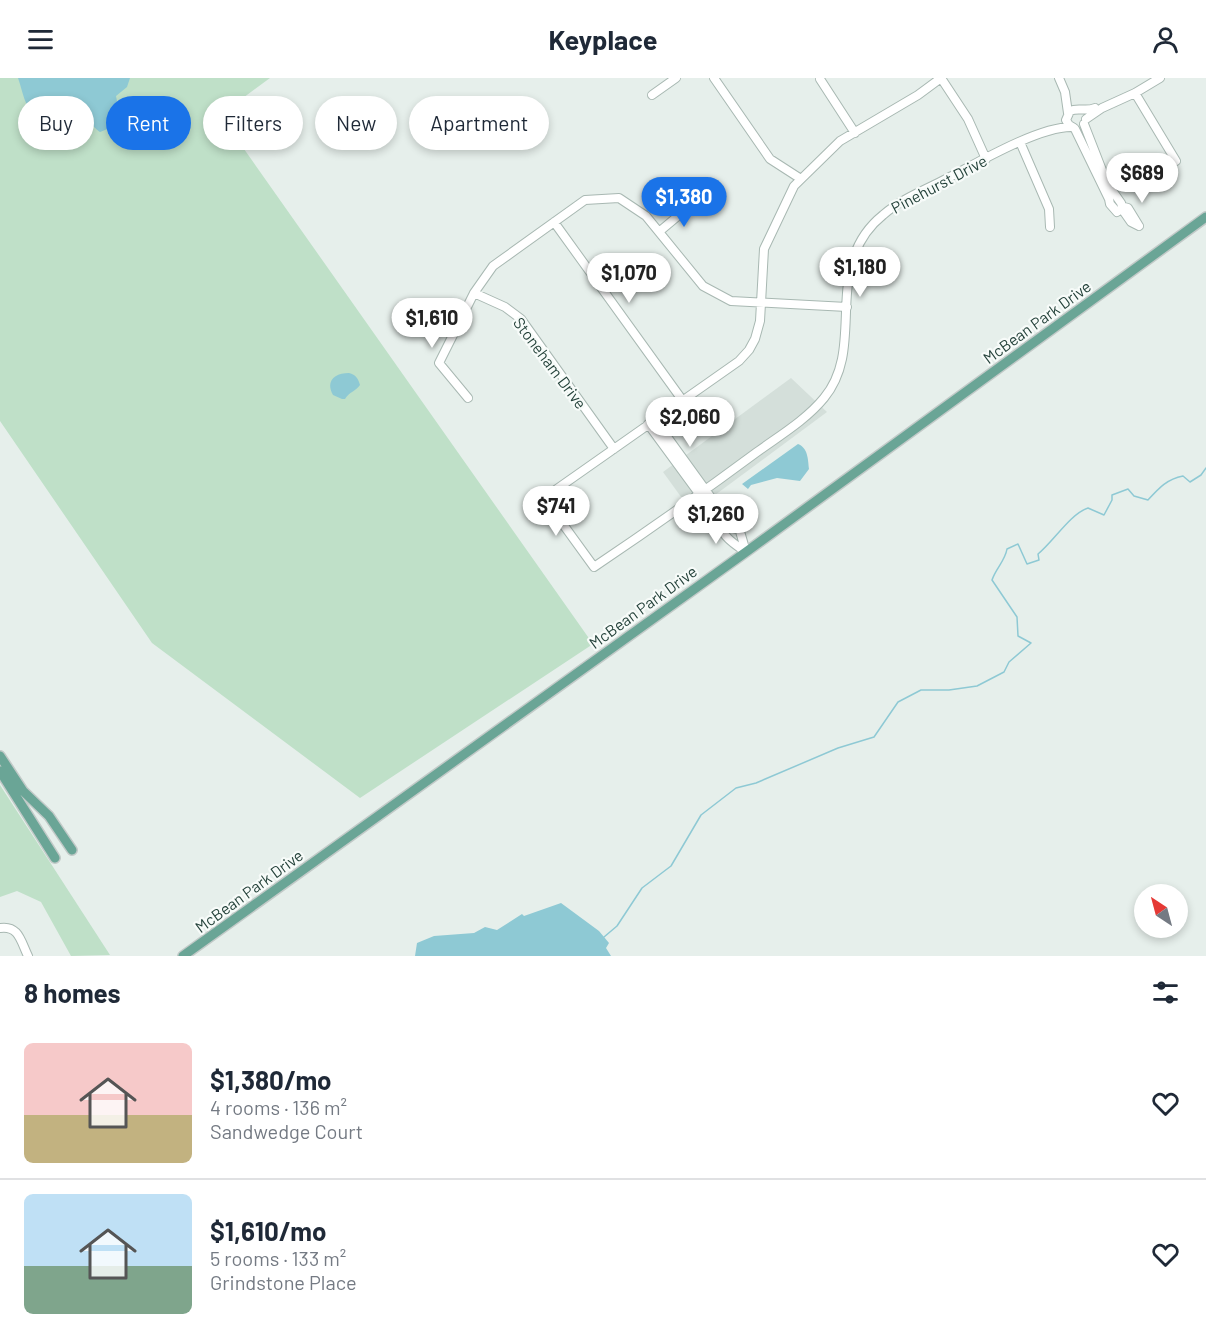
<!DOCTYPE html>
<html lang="en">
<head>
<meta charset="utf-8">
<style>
  :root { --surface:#fff; --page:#f6f6f7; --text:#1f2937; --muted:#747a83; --line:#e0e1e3; --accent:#1a73e8 }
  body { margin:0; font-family:Barlow,sans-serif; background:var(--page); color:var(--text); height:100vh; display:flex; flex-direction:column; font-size:22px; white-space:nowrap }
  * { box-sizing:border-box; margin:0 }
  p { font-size:20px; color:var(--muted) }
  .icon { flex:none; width:33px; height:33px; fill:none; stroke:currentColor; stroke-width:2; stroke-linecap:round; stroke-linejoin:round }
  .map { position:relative; height:878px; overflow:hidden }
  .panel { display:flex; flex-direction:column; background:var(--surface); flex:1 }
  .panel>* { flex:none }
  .hud { position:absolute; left:18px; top:18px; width:600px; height:54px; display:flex; gap:12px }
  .needle { width:39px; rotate:324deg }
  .buttons { position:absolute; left:1134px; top:806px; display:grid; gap:12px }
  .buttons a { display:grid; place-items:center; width:54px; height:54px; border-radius:50%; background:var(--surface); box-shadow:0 3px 9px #0003; font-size:30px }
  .price { position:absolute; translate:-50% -51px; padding:0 14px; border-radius:21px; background:#fff; color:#222; font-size:20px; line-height:39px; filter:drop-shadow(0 2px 3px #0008) }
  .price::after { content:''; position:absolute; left:50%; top:36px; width:18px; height:14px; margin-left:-9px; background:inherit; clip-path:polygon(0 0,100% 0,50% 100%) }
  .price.current { background:var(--accent); color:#fff }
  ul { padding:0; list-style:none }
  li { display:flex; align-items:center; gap:18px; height:150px; padding:0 24px }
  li+li { border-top:2px solid var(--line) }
  li span { display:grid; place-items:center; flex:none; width:168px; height:120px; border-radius:9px; color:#555 }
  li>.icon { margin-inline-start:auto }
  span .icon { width:72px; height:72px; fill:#fffc; stroke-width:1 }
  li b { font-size:26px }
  h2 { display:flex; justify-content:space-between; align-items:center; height:72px; padding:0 24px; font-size:26px }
  .pill { padding:0 21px; border-radius:27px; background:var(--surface); box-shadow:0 3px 9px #0003; font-size:21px; line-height:54px }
  .pill.current { background:var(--accent); color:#fff }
  header { display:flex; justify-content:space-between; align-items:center; height:78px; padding:0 24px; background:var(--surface); font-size:27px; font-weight:700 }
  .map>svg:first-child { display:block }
  .built { fill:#d4dfda }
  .green { fill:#bfe0c8 }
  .water { fill:#8ec9d4 }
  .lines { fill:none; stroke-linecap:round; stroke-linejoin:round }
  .stream { stroke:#8ec9d4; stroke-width:1.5 }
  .minor-casing { stroke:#a8b8b2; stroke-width:10 }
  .major-casing { stroke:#c2cac8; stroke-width:12 }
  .minor { stroke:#fff; stroke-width:8 }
  .major { stroke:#6aa596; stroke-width:9 }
  .labels { text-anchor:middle; stroke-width:4.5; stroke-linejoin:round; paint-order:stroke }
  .street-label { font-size:16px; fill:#24423a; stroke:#f7fbf9 }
</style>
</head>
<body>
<header><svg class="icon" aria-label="menu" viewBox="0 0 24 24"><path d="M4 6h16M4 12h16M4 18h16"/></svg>Keyplace<svg class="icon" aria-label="person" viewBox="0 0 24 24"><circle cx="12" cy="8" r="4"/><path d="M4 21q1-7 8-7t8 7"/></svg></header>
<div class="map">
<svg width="1206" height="878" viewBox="0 0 1206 878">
  <rect width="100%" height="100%" fill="#e6efeb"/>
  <path class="built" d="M 791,300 L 827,334 L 692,434 L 663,394 Z"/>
  <path class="green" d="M 0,0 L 270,0 L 220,37 L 593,566 L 360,720 L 152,565 L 0,343 Z
    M 0,707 L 110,877 L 71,878 L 41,824 L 17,813 L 0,819 Z"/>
  <path class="water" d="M 18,0 L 130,0 L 127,9 L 116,18 L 120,39 L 110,50 L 100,54 C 95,51 92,45 85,43 C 74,40 69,46 58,46 C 53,47 30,31 27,27 C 23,19 21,8 18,0 Z
    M 349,295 C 356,297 358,300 360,307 C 356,313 349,314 345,321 L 342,321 L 333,317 C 325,303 335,295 349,295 Z
    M 798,366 C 808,370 808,381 809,391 L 800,403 L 777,400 L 751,407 L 748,411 L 742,406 Z
    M 561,825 L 599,853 L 609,865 L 606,870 L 611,878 L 415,878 L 417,865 L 434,858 L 474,855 L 485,849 L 497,852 L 522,836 L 524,838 Z"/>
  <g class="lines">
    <path class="stream" d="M 604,859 L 617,848 L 642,810 L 671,788 L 701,737 L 736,710 L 756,705 L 838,670 L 874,659 L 898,624 L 921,612 L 949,612 L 977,608 L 1004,594 L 1009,584 L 1031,565 L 1018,558 L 1017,539 L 992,502 C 996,490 1005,483 1007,471 L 1018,466 L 1027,486 L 1039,482 L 1038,476 C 1054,463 1070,436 1088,430 L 1104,437 L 1112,422 L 1112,417 L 1128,411 L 1134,418 L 1148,422 C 1159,410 1167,401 1183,398 L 1190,404 L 1201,397 L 1206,390"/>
    <defs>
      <path id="minor" d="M 714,0 L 770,81 L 801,101
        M 1059,0 L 1065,14 L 1068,35
        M 820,1 L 855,55
        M 1135,15 L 1176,83
        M 652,17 L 676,0
        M 1086,41 L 1102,30 L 1135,15 L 1160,0
        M 1084,46 L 1107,105 L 1121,125 L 1124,134 L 1131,144 L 1139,148
        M 1074,50 L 1069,47 L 1066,42 L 1070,33 C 1078,29 1086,34 1095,30
        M 1075,51 L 1109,121 L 1110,126 L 1117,134 L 1124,129
        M 1020,64 L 1049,131 L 1050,149
        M 986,81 L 968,41 L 941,0 L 918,17 L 840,63 L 794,108 L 764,171 L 760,243 L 755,261 L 749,272 L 739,283 L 544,420 L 594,489 C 649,452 703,414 757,374 C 779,358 806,342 824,320 C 856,281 839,231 852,185 C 857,166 868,149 883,137 C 901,121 925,112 946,101 C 977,85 1038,49 1071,49
        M 1124,129 L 1128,130 L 1139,148
        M 554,144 L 683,323
        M 660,153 L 691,127
        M 474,215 L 505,229 L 521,241 L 614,371
        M 468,320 L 439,285 L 474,215 L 493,188 L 585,122 L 619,120 L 646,138 L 703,208 L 731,223 L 847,229
        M 655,342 L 733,450 L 740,452
        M 648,346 L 714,436 C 723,457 726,461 746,474
        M 739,450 L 746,474
        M 0,850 C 19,847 21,864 28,878"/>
      <path id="major" d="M 0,678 L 23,713 L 49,738 L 72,772
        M 0,693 L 55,780
        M 183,878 L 746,474 L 1206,139"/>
    </defs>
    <use href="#minor" class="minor-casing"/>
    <use href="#major" class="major-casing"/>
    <use href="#minor" class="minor"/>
    <use href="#major" class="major"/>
  </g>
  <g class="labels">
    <g class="street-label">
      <text transform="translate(939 106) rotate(-28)" y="6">Pinehurst Drive</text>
      <text transform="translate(1037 244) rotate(-36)" y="6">McBean Park Drive</text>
      <text transform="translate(550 285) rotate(53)" y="6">Stoneham Drive</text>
      <text transform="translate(643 529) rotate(-36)" y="6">McBean Park Drive</text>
      <text transform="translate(249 813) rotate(-36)" y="6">McBean Park Drive</text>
    </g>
  </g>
</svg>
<div class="buttons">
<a><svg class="needle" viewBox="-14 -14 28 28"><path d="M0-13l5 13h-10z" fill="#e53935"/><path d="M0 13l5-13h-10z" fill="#747a83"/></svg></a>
</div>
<b class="price" style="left:1142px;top:126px">$689</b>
<b class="price current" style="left:684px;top:150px">$1,380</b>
<b class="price" style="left:860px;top:220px">$1,180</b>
<b class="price" style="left:629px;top:226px">$1,070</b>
<b class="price" style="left:432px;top:271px">$1,610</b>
<b class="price" style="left:690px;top:370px">$2,060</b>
<b class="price" style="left:556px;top:459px">$741</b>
<b class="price" style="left:716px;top:467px">$1,260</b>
<div class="hud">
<a class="pill">Buy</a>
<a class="pill current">Rent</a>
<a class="pill">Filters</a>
<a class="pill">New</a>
<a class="pill">Apartment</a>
</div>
</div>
<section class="panel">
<h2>8 homes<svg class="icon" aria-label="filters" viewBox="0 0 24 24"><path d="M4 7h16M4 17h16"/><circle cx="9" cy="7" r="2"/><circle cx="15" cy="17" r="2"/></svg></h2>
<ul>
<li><span style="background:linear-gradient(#f6c9c9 60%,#c2b280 0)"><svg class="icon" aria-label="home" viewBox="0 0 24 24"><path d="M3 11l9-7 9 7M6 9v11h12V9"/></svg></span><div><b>$1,380/mo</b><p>4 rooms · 136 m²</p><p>Sandwedge Court</p></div><svg class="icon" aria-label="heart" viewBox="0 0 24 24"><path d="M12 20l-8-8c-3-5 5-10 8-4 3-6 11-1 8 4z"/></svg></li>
<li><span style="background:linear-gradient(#bfe0f5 60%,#7fa58c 0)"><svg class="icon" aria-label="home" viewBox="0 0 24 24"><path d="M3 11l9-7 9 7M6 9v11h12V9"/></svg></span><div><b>$1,610/mo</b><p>5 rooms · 133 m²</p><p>Grindstone Place</p></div><svg class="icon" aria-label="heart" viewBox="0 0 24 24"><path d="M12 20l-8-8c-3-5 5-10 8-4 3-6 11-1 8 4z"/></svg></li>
</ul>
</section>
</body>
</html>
